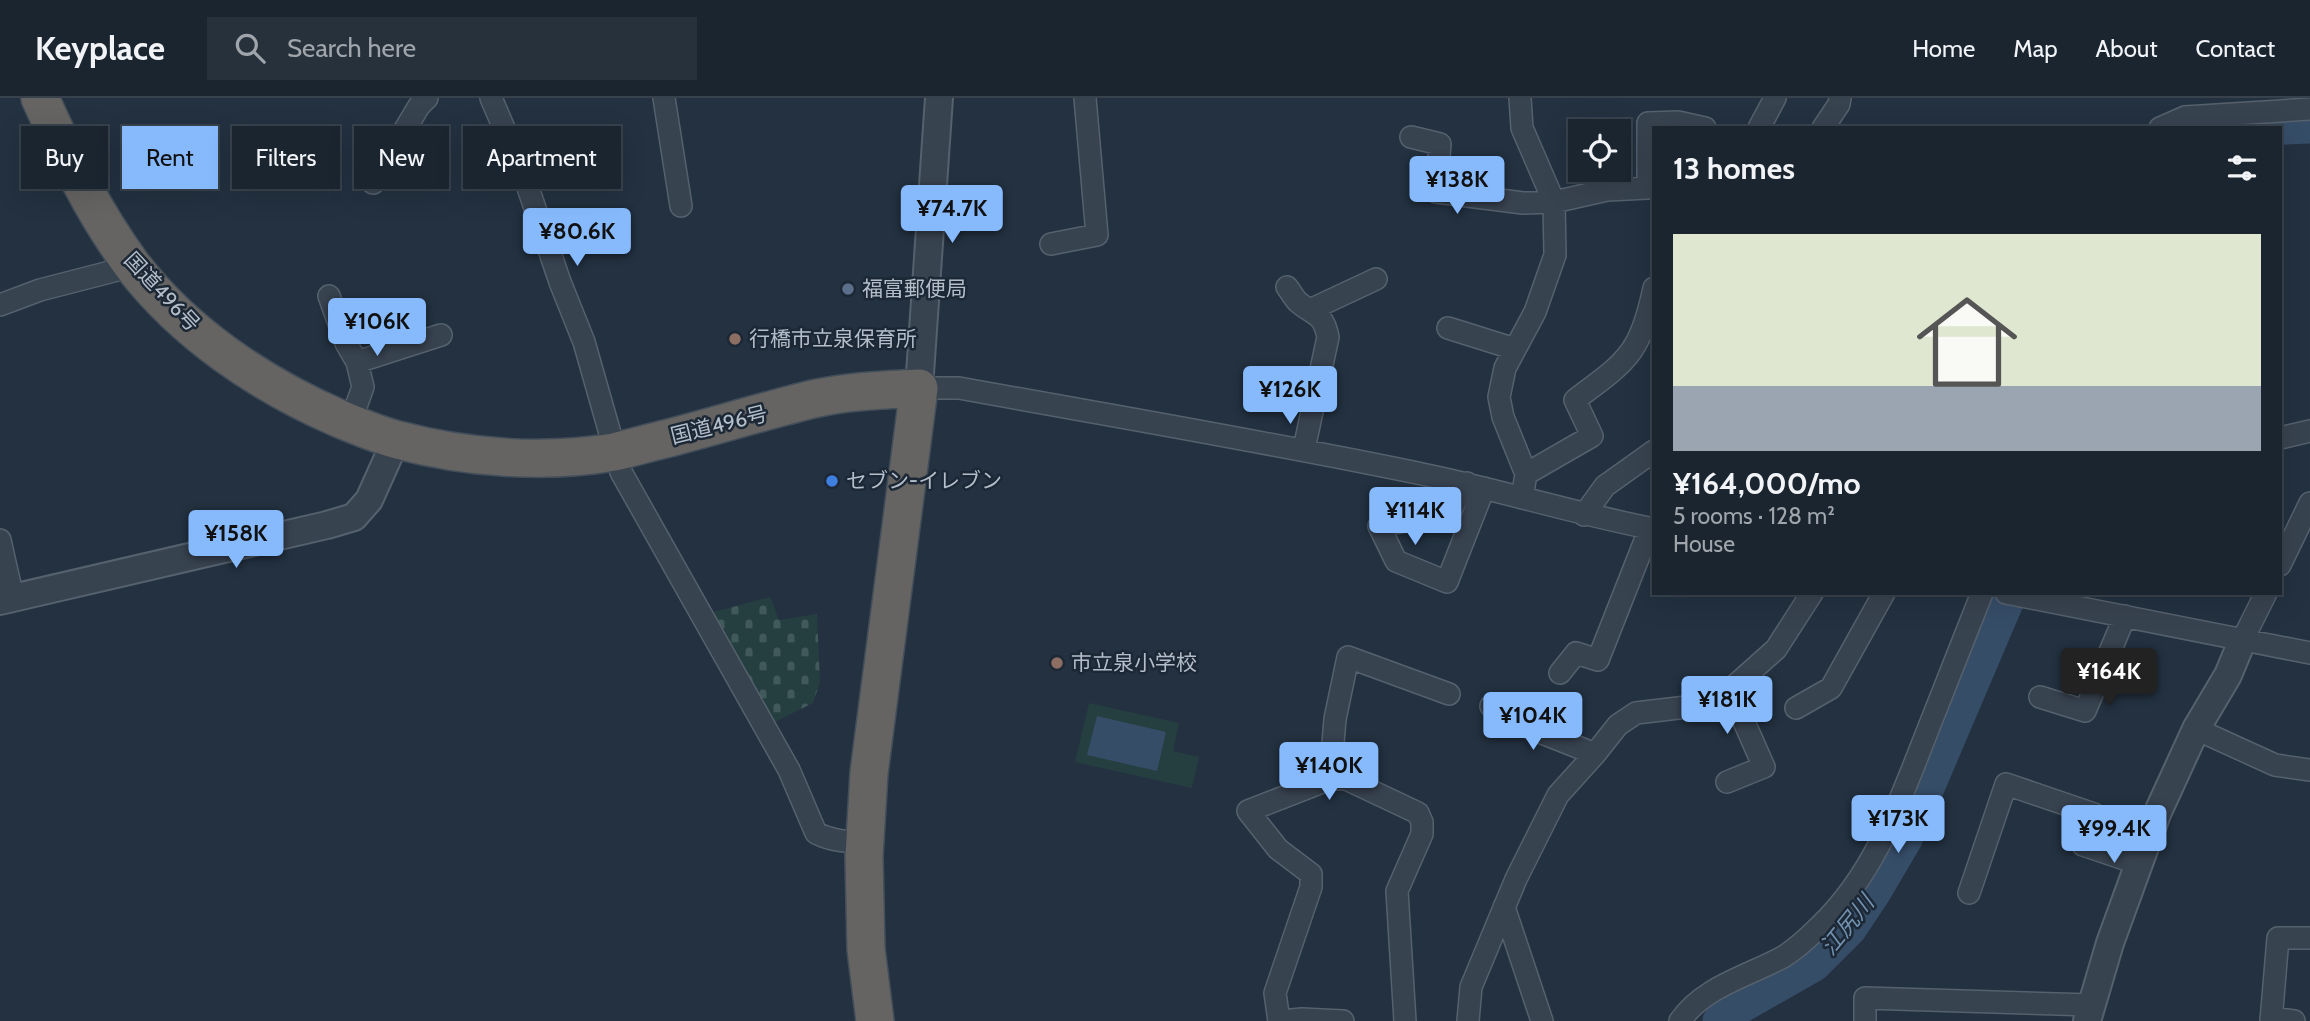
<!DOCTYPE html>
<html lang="en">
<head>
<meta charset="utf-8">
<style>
  :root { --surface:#1a2530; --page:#27313c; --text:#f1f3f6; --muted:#9fa5ab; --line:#38424c; --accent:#86bafd }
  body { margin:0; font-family:Cabin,"Noto Sans JP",sans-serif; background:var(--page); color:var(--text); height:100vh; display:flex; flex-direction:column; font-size:26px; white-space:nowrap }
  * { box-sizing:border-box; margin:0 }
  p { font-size:23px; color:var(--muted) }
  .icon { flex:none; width:38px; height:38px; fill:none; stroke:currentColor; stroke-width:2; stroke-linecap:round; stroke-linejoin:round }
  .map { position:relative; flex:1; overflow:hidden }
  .drawer { position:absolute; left:1652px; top:28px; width:630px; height:469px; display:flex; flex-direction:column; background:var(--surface); border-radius:0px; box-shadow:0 7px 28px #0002,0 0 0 2px var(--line) }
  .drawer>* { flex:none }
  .hud { position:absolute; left:21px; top:28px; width:665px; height:63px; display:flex; gap:14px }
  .controls { position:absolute; left:1568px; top:21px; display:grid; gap:14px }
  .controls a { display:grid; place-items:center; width:63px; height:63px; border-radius:0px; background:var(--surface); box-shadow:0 7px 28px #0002,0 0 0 2px var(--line); font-size:35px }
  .price { position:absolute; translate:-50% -60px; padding:0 16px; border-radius:7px; background:var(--accent); color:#111; font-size:23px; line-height:46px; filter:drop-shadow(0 2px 4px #0008) }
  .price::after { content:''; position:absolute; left:50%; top:42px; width:21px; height:16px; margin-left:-10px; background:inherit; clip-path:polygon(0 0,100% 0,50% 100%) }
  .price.current { background:#222; color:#fff }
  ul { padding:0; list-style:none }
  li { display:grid; align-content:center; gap:14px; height:371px; padding:0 21px }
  li span { display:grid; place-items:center; height:217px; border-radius:0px; color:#555 }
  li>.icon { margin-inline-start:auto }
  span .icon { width:126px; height:126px; fill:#fffc; stroke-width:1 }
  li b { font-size:30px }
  h2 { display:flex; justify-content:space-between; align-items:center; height:84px; padding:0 21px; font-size:30px }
  .chip { padding:0 24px; border-radius:0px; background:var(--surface); box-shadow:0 7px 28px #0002,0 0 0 2px var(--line); font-size:24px; line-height:63px }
  .chip.current { background:var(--accent); color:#111 }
  header { display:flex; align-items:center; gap:42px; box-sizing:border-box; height:98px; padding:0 35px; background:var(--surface); border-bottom:2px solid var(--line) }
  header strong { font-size:33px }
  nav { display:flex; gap:38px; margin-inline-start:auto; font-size:24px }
  .search { width:490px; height:63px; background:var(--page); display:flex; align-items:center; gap:18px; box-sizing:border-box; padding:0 24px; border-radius:0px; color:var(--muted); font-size:26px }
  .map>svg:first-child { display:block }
  .green { fill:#253f41 }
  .cemetery { fill:url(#cemetery-stones) }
  .water { fill:#364d68 }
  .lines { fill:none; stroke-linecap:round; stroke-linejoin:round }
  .river { stroke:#364d68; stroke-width:35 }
  .minor-casing { stroke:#55616d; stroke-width:24 }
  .tertiary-casing { stroke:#55616d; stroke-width:30 }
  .trunk-casing { stroke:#424e5a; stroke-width:40 }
  .minor { stroke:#384350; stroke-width:21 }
  .tertiary { stroke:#384350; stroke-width:26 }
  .trunk { stroke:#666462; stroke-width:37 }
  .service-dot { fill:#5c6f8a; stroke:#1c2835; stroke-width:2.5 }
  .education-dot { fill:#8d6e63; stroke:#1c2835; stroke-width:2.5 }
  .shop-dot { fill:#3f7fe0; stroke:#1c2835; stroke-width:2.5 }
  .labels { text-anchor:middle; stroke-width:5; stroke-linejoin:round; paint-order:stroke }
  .poi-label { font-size:21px; fill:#b4beca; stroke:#1c2835; text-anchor:start }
  .street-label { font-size:21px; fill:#b4beca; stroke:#1c2835 }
  .water-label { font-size:23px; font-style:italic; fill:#7290af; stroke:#1c2835 }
</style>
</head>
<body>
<header>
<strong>Keyplace</strong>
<div class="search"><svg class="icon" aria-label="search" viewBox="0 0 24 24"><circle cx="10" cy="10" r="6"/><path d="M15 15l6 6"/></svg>Search here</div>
<nav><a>Home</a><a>Map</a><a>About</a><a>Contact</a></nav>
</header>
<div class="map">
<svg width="2310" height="923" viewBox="0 0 2310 923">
  <defs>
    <pattern id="cemetery-stones" width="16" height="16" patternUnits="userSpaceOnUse" patternTransform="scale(1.75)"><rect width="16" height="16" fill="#253f41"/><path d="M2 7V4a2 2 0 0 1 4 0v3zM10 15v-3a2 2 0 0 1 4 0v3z" fill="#42595b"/></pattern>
  </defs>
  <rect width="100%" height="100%" fill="#233140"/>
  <path class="green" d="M 1089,605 L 1179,625 L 1173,653 L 1199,659 L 1192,690 L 1075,664 Z"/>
  <path class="cemetery" d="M 770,499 L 779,522 L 817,516 L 820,584 L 813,605 L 771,626 L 710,515 Z"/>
  <path class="water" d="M 1097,618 L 1166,634 L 1157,673 L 1087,657 Z"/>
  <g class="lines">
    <path class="river" d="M 2266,30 L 2310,28
      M 1720,923 L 1728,915 L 1814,866 L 1849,831 L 1873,795 L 1906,739 L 2010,495"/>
    <defs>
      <path id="minor" d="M 491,0 L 522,72 L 560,184 L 584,244 L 621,374 L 789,672 L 816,735 C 832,743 847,744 865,744
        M 664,0 L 681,108
        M 1520,0 L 1522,30 L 1554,104 L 1555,157 L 1535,214 L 1505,270 L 1499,299 L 1503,319 L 1526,376 L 1522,400
        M 1759,30 L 1775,0
        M 1823,30 L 1839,6 L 1840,0
        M 2160,30 L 2185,19 L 2310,11
        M 1411,39 L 1440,46 L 1436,94 L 1523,105 L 1554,104 L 1607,92 L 1648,90 L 1648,25 L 1678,24 L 1705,30
        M 373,85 L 419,8 L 427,0
        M 1051,146 L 1097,137 L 1085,0
        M 1287,189 C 1291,194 1294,200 1298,204 C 1314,218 1323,214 1328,239 L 1304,351
        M 329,198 L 346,245 L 357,264 L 363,289 L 350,325
        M 0,207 L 40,192 L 133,168
        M 1312,211 L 1376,181
        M 1448,230 L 1515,251
        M 357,264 L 441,237
        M 919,290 L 959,290 C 1113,318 1268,344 1422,376 C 1500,392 1576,416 1654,431
        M 2280,340 L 2310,333
        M 1526,376 L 1592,338 L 1575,302 C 1595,286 1622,270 1635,247 C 1645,230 1650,209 1654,190
        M 1467,385 L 1451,411 L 1437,417 L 1379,428 L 1396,463 L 1447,484 L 1484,390
        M 1584,417 L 1605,388 L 1654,353
        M 0,442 L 13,500
        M 2280,467 L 2310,405
        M 2006,495 L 2310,555
        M 2243,541 L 2266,495
        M 1560,575 L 1576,555 L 1598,562 L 1650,430
        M 2040,599 L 2085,613 L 2125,518
        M 1491,608 L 1532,631 L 1595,656
        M 1796,610 L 1831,590 L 1884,495
        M 2196,631 L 2275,667 L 2310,672
        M 1330,681 L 1335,621 L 1348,559 L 1449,596
        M 1727,684 L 1764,669 L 1730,592
        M 1969,795 L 2006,686 L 2094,716 L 2083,747 L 2139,766
        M 1504,809 L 1542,923
        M 2271,920 L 2294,923
        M 1279,923 L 1275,895 L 1311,789 L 1311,776 L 1278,751 L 1248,713 L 1330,681 L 1346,681 L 1418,715 L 1422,724 L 1422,736 L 1397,793 L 1405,923
        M 1282,923 L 1302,921 L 1343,923
        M 1468,923 L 1471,889 L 1516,781 L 1558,697 L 1595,656 L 1618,627 L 1636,615 L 1695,608 L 1730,592 L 1776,551 L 1812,495
        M 1680,923 C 1703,889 1748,878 1783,859 C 1796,851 1809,839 1820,828 C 1874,776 1898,708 1925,639 C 1944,591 1963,543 1982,495
        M 1865,923 L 1865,900 L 2092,907
        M 2271,923 L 2278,840 L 2310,840"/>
      <path id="tertiary" d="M 919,290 L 939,0
        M 0,503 L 327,427 L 354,419 L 369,402 L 396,342
        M 2087,923 L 2110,845 L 2157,716 L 2196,631 L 2228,577 L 2243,541"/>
      <path id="trunk" d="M 40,0 C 67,59 93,114 132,167 C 184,235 260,286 338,320 C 357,328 378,337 398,342 C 466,360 544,366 614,354 C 631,350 648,345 665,341 C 715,328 764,313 813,301 C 848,293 883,292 919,290 L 869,675 L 864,758 L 866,851 L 875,923"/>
    </defs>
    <use href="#minor" class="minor-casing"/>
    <use href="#tertiary" class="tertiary-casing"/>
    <use href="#trunk" class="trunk-casing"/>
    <use href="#minor" class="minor"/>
    <use href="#tertiary" class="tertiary"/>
    <use href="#trunk" class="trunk"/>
  </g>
  <circle class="service-dot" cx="848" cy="191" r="7"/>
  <g class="education-dot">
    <circle cx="735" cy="241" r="7"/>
    <circle cx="1057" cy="565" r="7"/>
  </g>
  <circle class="shop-dot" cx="832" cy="383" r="7"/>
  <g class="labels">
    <g class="poi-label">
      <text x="862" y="198">福富郵便局</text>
      <text x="749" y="248">行橋市立泉保育所</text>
      <text x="846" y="390">セブン-イレブン</text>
      <text x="1071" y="572">市立泉小学校</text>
    </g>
    <g class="street-label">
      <text transform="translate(162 194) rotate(47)" y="7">国道496号</text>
      <text transform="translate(719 327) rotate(-14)" y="7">国道496号</text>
    </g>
    <g class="water-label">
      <text transform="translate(1847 827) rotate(-51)" y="8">江尻川</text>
    </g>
  </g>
</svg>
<div class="controls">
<a><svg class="icon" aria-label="locate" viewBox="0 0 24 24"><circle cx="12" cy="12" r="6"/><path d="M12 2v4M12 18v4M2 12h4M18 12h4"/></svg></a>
</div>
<b class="price" style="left:1457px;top:118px">¥138K</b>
<b class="price" style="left:952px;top:147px">¥74.7K</b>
<b class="price" style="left:577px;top:170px">¥80.6K</b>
<b class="price" style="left:377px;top:260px">¥106K</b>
<b class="price" style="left:1290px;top:328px">¥126K</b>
<b class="price" style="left:1415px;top:449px">¥114K</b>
<b class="price" style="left:236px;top:472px">¥158K</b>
<b class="price current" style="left:2109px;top:610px">¥164K</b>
<b class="price" style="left:1727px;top:638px">¥181K</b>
<b class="price" style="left:1533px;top:654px">¥104K</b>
<b class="price" style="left:1329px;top:704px">¥140K</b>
<b class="price" style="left:1898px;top:757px">¥173K</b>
<b class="price" style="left:2114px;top:767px">¥99.4K</b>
<div class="hud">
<a class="chip">Buy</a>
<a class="chip current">Rent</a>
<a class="chip">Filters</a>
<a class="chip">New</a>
<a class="chip">Apartment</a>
</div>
<section class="drawer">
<h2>13 homes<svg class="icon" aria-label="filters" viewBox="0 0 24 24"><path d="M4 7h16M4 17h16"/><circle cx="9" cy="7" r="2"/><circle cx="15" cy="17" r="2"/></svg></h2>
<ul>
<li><span style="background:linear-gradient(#dfe7d0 70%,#9aa5b1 0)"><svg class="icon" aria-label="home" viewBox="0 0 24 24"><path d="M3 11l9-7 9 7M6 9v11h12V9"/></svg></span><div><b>¥164,000/mo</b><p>5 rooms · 128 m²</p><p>House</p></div></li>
</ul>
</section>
</div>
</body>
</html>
